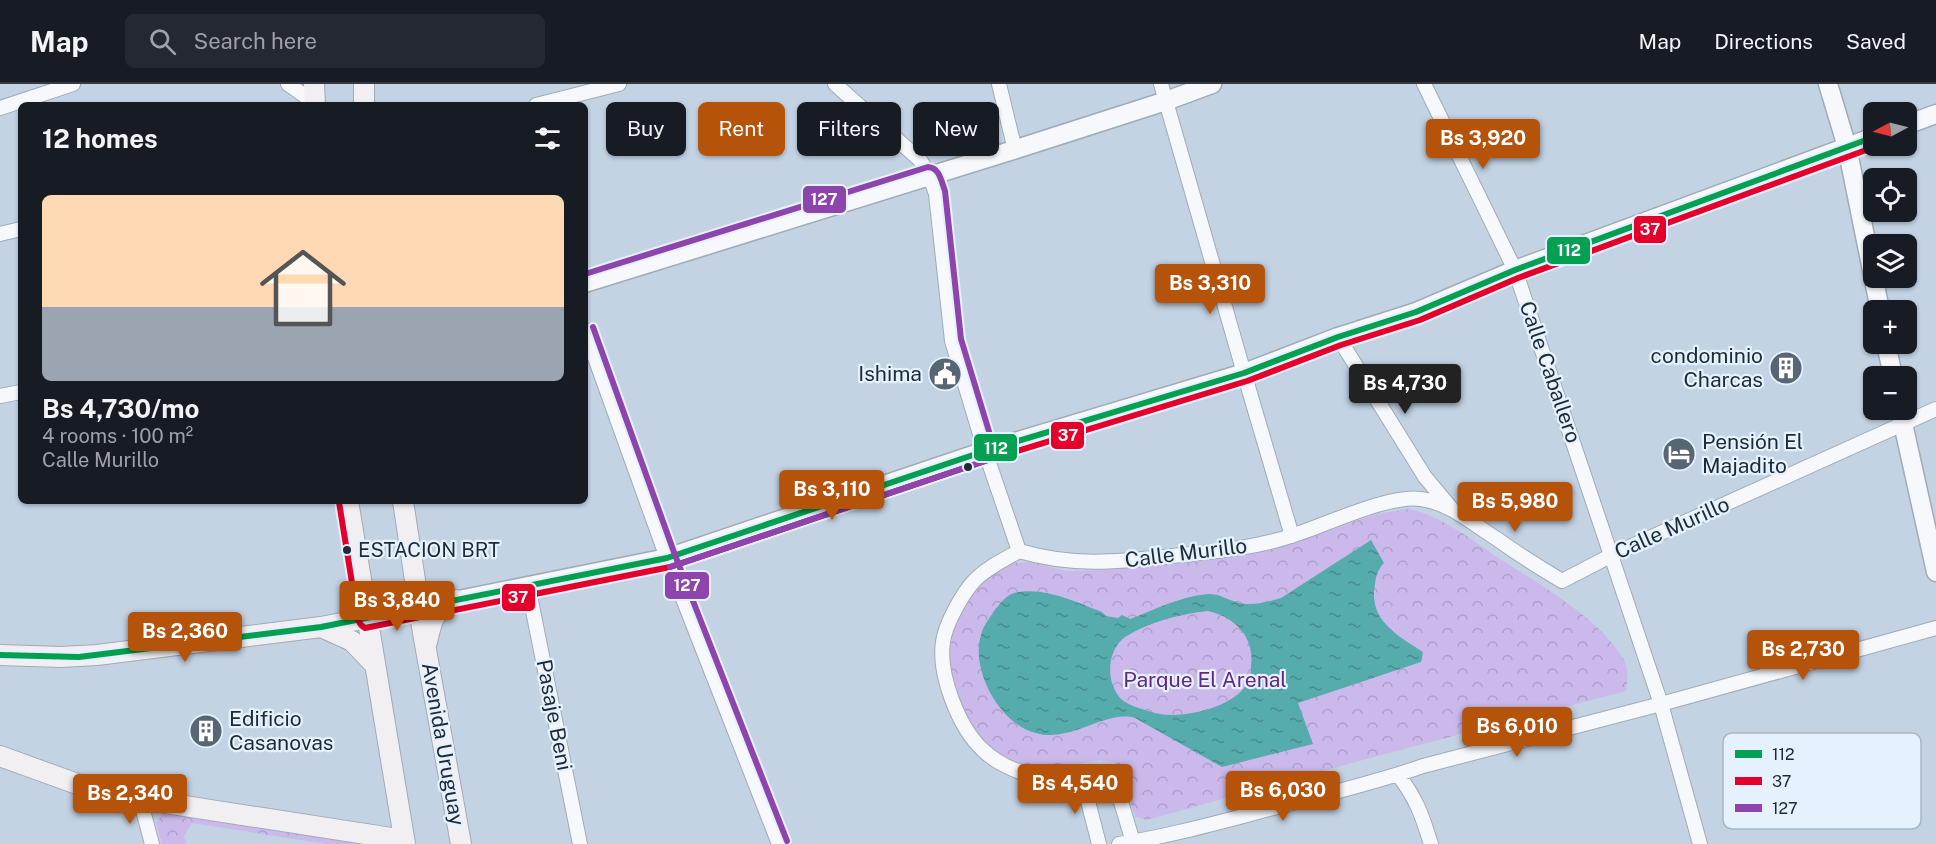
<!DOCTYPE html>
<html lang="en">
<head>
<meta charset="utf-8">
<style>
  :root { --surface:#171b24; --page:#242831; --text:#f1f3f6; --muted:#9ea1a6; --line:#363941; --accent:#b45309 }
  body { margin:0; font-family:"Public Sans",sans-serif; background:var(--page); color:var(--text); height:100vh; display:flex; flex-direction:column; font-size:22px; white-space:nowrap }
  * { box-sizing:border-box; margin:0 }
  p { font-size:20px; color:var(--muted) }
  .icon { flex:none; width:33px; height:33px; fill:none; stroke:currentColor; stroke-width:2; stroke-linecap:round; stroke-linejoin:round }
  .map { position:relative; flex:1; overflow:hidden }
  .side { position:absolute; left:18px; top:18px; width:570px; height:402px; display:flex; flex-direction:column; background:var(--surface); border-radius:9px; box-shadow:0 2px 4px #0004 }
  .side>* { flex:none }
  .banner { position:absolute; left:606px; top:18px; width:570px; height:54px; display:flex; gap:12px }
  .needle { width:39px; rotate:263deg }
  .controls { position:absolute; left:1863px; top:18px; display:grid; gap:12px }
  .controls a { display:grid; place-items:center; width:54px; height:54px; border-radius:9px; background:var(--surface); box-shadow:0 2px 4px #0004; font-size:30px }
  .price { position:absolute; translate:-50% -51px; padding:0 14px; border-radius:6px; background:var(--accent); color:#fff; font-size:20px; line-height:39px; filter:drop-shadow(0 2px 3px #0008) }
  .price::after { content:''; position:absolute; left:50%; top:36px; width:18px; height:14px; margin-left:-9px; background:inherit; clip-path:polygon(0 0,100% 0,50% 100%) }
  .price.active { background:#222; color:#fff }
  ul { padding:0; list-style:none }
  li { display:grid; align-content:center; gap:12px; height:318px; padding:0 24px }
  li span { display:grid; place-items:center; height:186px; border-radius:9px; color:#555 }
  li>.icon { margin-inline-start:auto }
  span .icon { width:108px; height:108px; fill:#fffc; stroke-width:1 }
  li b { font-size:26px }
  h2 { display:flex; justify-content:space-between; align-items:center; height:72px; padding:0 24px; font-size:26px }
  .tag { padding:0 21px; border-radius:9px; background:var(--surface); box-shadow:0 2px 4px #0004; font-size:21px; line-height:54px }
  .tag.active { background:var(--accent); color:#fff }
  header { display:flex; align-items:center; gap:36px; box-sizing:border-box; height:84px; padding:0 30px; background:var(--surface); border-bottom:2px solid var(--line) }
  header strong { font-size:28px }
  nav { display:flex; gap:33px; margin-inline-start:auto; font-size:21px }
  .search { width:420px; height:54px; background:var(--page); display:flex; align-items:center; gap:15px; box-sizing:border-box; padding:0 21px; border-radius:9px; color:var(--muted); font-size:22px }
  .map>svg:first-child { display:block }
  .park { fill:url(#park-crowns) }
  .water { fill:url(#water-ripples); fill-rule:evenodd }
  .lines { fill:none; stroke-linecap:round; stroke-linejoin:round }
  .minor-casing { stroke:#9fabb8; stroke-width:16 }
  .tertiary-casing { stroke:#9fabb8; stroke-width:21 }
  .secondary-casing { stroke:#9fabb8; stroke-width:22 }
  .minor { stroke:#f6f8fb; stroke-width:14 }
  .tertiary { stroke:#f6f8fb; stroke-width:18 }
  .secondary { stroke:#f2eff2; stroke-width:20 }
  .bus-1-casing { stroke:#e5f1fe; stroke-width:10 }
  .bus-2-casing { stroke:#e5f1fe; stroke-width:10 }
  .bus-3-casing { stroke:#e5f1fe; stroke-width:10 }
  .bus-1 { stroke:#02a050; stroke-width:6 }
  .bus-2 { stroke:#e4002b; stroke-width:6 }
  .bus-3 { stroke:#8e44ad; stroke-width:6 }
  .bus-dot { fill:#1e2a36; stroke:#e5f1fe; stroke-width:2 }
  .labels { text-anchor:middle; stroke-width:4.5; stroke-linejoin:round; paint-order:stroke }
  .bus-label { font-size:20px; fill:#1e2a36; stroke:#e5f1fe; text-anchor:start }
  .poi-label { font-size:21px; fill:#1e2a36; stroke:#e5f1fe; text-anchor:end }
  .street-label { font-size:21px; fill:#1e2a36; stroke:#e5f1fe }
  .park-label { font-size:21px; fill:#622684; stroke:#e5f1fe }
  .key { fill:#e5f1fe; stroke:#a9b5c2; stroke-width:1.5 }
  .key-label { font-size:16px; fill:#1e2a36 }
  .line-badge { stroke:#e5f1fe; stroke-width:2 }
  .badge-label { font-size:16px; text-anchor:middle; font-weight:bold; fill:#fff }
</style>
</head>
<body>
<header>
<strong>Map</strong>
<div class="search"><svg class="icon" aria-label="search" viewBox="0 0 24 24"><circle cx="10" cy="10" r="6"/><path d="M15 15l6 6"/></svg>Search here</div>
<nav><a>Map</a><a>Directions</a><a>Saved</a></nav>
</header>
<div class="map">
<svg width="1936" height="760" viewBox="0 0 1936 760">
  <defs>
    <pattern id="park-crowns" width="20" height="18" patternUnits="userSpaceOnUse" patternTransform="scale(1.5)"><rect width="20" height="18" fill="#ccb9ec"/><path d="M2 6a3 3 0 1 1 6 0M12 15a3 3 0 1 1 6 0" fill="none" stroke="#af9fcb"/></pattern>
    <pattern id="water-ripples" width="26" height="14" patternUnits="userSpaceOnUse" patternTransform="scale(1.5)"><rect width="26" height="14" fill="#56acad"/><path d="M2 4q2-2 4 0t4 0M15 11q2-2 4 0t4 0" fill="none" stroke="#478c8e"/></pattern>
  </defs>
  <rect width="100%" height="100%" fill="#c3d3e4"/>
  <path class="park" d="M 1408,425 C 1441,431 1472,456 1500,475 C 1538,499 1593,531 1619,568 C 1629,582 1628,590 1626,607 L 1381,671 L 1147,736 L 1135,733 L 1119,680 L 1100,676 L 1056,684 L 1039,684 L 1021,680 L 992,666 L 976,649 L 964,626 L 954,602 L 949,576 L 952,551 L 963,523 L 979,501 L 1007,479 L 1032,478 L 1066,487 L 1102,486 L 1217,474 L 1282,463 L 1376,430 Z
    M 163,730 L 189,730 L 377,760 L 326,760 L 192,739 L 184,752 L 186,760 L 162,760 L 156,738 Z"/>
  <path class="water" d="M 1371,456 L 1384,479 C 1378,485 1376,492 1375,500 C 1368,536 1397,551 1423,568 L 1421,578 L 1298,619 L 1313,660 L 1222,683 L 1135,634 C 1104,624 1065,666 1025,645 C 995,630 971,583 981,551 C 983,542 989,535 994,527 C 1000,520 1005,512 1014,509 C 1044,502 1075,518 1102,528 L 1106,532 L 1118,534 L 1122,531 L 1130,535 C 1156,525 1181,512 1209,510 C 1220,510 1226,515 1236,518 C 1250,523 1268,518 1281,514 ZM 1208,527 C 1235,533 1255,553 1251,582 C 1251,587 1250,595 1247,600 C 1233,624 1180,636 1155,629 C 1145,626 1129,622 1121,615 C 1105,598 1107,566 1125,553 C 1149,538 1180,530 1208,527 Z
    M 1805,550 L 1807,559 L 1786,564 L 1783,562 L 1783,554 Z"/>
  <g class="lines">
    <defs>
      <path id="minor" d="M 288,0 L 315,19
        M 835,0 L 920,76 L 930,92 L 936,110 L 952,257 L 985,367 L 1019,467
        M 999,0 L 1015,66
        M 1161,0 L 1244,289 L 1292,452
        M 1424,0 L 1515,186 L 1661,620 L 1700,760
        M 536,21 L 619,0
        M 0,24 L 73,0
        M 0,150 L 21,145
        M 585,246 L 667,474 L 779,760
        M 1338,253 L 1425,393 L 1451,424
        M 0,312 L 21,308
        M 1019,467 C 1077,484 1124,477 1182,471 C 1219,467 1260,463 1294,451 C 1326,441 1389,410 1421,415 C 1450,419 1473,440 1497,455 C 1518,470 1540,484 1562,497 L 1612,471 L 1936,325
        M 1019,467 C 1004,476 986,484 974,497 C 962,510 945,541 943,558 C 938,591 959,644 983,666 C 997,680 1020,689 1040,694 C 1063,699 1090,693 1113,691 L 1133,758
        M 528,502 L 580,760
        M 1398,691 C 1417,715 1422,732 1431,760
        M 1082,694 L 1099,760
        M 140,715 L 152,760
        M 1119,760 C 1176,751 1230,735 1285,721 C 1331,709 1378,698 1423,682 L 1661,620 L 1936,544"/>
      <path id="tertiary" d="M 1828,0 L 1847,63 L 1880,226
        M 1906,41 L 1936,30
        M 585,199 L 1007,68 L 1166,17 L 1212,0
        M 1886,260 L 1893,292
        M 1900,326 L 1936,488
        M 419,524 L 667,474 L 985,367 L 1244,289 L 1338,253 L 1416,228 L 1515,186 L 1874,53"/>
      <path id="secondary" d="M 314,0 L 315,21
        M 364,21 L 364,0
        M 348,417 L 405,760
        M 403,417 L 423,549 L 461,760
        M 321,543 L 352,557 L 375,581
        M 427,558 C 432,535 434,526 456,516
        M 0,571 L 61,573 L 97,571 L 321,543 L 419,524
        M 0,672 L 80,701 L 140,715 L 404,756"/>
    </defs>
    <use href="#minor" class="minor-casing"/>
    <use href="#tertiary" class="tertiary-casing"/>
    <use href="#secondary" class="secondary-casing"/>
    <use href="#minor" class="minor"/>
    <use href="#tertiary" class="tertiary"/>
    <use href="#secondary" class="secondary"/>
    <defs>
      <path id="bus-1" d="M 0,571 L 79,573 L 321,543 L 667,474 L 985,367 L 1244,289 L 1338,253 L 1416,228 L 1515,186 L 1874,53"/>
      <path id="bus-2" d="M 339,418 L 358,536 L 361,541 L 365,544 L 670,483 L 988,376 L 1247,297 L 1341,261 L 1420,236 L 1518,194 L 1877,62"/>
      <path id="bus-3" d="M 585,190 L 928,83 C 940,84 941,97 945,107 L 961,255 L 994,364 L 992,373 L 988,376 L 670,483
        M 593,243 L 675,471 L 787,757"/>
    </defs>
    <use href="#bus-1" class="bus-1-casing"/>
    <use href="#bus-2" class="bus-2-casing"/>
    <use href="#bus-3" class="bus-3-casing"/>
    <use href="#bus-1" class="bus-1"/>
    <use href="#bus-2" class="bus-2"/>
    <use href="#bus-3" class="bus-3"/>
  </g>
  <defs>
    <symbol id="building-disc" viewBox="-11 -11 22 22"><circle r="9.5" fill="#586573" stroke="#e5f1fe"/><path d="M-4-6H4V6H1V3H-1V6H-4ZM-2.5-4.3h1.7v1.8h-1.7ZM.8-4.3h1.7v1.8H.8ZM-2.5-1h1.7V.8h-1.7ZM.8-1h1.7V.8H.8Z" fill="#fff"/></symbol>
    <symbol id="civic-disc" viewBox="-11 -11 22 22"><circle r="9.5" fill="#586573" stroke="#e5f1fe"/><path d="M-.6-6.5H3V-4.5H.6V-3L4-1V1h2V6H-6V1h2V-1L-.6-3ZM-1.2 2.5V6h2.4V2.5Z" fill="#fff"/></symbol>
    <symbol id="hotel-disc" viewBox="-11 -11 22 22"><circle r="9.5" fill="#586573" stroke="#e5f1fe"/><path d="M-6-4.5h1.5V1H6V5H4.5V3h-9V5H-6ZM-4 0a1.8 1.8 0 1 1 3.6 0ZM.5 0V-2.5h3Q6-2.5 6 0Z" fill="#fff"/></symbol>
  </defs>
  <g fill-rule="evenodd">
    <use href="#building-disc" x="1767" y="265" width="38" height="38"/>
    <use href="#civic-disc" x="926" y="271" width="38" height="38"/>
    <use href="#hotel-disc" x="1660" y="351" width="38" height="38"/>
    <use href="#building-disc" x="187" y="628" width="38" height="38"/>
  </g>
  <g class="bus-dot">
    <circle cx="968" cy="383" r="5"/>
    <circle cx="347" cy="466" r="5"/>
  </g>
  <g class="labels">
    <g class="bus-label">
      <text x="358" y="473">ESTACION BRT</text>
    </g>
    <g class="poi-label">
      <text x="1763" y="279">condominio<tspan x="1763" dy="24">Charcas</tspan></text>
      <text x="922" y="297">Ishima</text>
      <text x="1702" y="365" text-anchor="start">Pensión El<tspan x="1702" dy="24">Majadito</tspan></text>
      <text x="229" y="642" text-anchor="start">Edificio<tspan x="229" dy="24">Casanovas</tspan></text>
    </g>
    <g class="street-label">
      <text transform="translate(1550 288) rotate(71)" y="7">Calle Caballero</text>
      <text transform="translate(1672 444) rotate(-24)" y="7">Calle Murillo</text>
      <text transform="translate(1186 469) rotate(-7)" y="7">Calle Murillo</text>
      <text transform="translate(554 631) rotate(79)" y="7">Pasaje Beni</text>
      <text transform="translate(443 660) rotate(80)" y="7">Avenida Uruguay</text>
    </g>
    <g class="park-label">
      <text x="1205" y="603">Parque El Arenal</text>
    </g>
  </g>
  <rect x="1723" y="649" width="198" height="96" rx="9" class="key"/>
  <rect x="1735" y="666" width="27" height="8" fill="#02a050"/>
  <rect x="1735" y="693" width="27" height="8" fill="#e4002b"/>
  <rect x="1735" y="720" width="27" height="8" fill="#8e44ad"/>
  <g class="key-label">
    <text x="1772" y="676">112</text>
    <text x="1772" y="703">37</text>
    <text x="1772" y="730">127</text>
  </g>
  <g class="line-badge">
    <rect x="802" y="101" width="45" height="29" rx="6" fill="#8e44ad"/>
    <rect x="1633" y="131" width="34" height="29" rx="6" fill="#e4002b"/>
    <rect x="1546" y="152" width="45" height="29" rx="6" fill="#02a050"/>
    <rect x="1050" y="337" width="35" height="29" rx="6" fill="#e4002b"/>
    <rect x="973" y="349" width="45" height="29" rx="6" fill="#02a050"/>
    <rect x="664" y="487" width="46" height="29" rx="6" fill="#8e44ad"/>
    <rect x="501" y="499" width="35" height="29" rx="6" fill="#e4002b"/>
  </g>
  <g class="badge-label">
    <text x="824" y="121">127</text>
    <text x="1650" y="151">37</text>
    <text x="1569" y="172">112</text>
    <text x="1068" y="357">37</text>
    <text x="996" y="370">112</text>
    <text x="687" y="507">127</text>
    <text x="518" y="519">37</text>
  </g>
</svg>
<div class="controls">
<a><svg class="needle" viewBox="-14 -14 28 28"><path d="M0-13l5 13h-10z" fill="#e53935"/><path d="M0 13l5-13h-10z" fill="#9ea1a6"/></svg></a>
<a><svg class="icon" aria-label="locate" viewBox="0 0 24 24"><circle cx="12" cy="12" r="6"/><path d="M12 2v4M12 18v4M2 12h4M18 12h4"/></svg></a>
<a><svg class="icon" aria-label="layers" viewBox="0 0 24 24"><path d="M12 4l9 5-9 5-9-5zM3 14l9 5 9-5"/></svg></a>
<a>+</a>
<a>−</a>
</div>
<b class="price" style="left:1483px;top:86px">Bs 3,920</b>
<b class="price" style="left:1210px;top:231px">Bs 3,310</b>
<b class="price active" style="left:1405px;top:331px">Bs 4,730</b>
<b class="price" style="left:832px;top:437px">Bs 3,110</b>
<b class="price" style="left:1515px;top:449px">Bs 5,980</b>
<b class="price" style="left:397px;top:548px">Bs 3,840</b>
<b class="price" style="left:185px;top:579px">Bs 2,360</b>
<b class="price" style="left:1803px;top:597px">Bs 2,730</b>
<b class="price" style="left:1517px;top:674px">Bs 6,010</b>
<b class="price" style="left:1075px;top:731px">Bs 4,540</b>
<b class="price" style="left:1283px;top:738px">Bs 6,030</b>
<b class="price" style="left:130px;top:741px">Bs 2,340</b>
<div class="banner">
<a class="tag">Buy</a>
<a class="tag active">Rent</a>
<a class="tag">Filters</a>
<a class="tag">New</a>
</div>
<section class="side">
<h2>12 homes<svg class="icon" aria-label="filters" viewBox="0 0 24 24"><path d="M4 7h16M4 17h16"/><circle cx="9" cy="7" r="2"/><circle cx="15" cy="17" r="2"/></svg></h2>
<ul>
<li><span style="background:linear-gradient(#ffd9b3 60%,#9aa5b1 0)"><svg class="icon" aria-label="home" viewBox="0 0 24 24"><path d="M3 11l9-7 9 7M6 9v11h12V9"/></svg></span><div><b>Bs 4,730/mo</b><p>4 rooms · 100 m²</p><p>Calle Murillo</p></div></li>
</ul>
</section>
</div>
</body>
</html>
